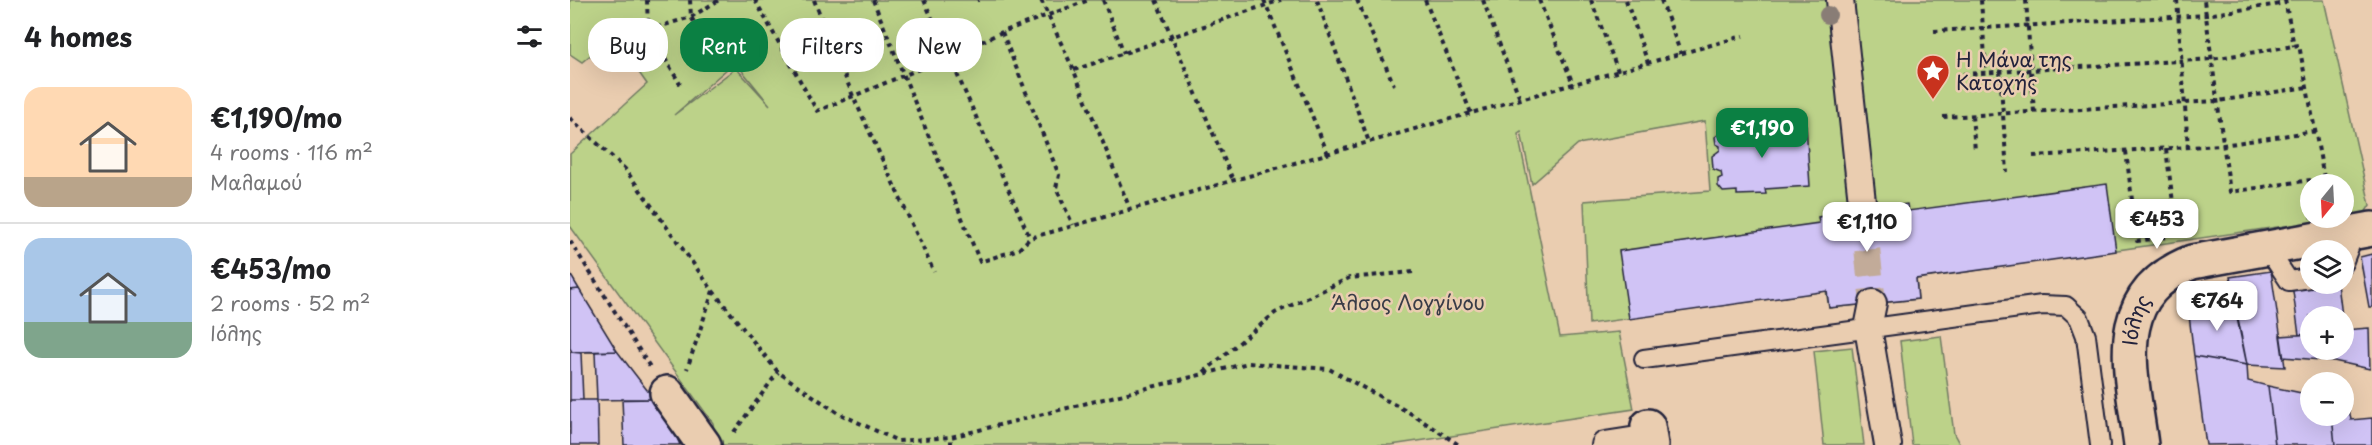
<!DOCTYPE html>
<html lang="en">
<head>
<meta charset="utf-8">
<style>
  :root { --surface:#fff; --page:#f2f2f2; --text:#202124; --muted:#757577; --line:#e0e0e0; --accent:#0b8043 }
  body { margin:0; font-family:"Playpen Sans",sans-serif; background:var(--page); color:var(--text); height:100vh; display:flex; flex-direction:column; font-size:22px; white-space:nowrap }
  * { box-sizing:border-box; margin:0 }
  p { font-size:20px; color:var(--muted) }
  .icon { flex:none; width:33px; height:33px; fill:none; stroke:currentColor; stroke-width:2; stroke-linecap:round; stroke-linejoin:round }
  .map { position:relative; flex:1; overflow:hidden }
  .drawer { display:flex; flex-direction:column; background:var(--surface); width:570px }
  .drawer>* { flex:none }
  .guide { position:absolute; left:18px; top:18px; width:570px; height:54px; display:flex; gap:12px }
  .needle { width:39px; rotate:198deg }
  .buttons { position:absolute; left:1730px; top:174px; display:grid; gap:12px }
  .buttons a { display:grid; place-items:center; width:54px; height:54px; border-radius:50%; background:var(--surface); box-shadow:0 6px 24px #0002; font-size:30px }
  .price { position:absolute; translate:-50% -51px; padding:0 14px; border-radius:12px; background:#fff; color:#222; font-size:20px; line-height:39px; filter:drop-shadow(0 2px 3px #0008) }
  .price::after { content:''; position:absolute; left:50%; top:36px; width:18px; height:14px; margin-left:-9px; background:inherit; clip-path:polygon(0 0,100% 0,50% 100%) }
  .price.selected { background:var(--accent); color:#fff }
  ul { padding:0; list-style:none }
  li { display:flex; align-items:center; gap:18px; height:150px; padding:0 24px }
  li+li { border-top:2px solid var(--line) }
  li span { display:grid; place-items:center; flex:none; width:168px; height:120px; border-radius:18px; color:#555 }
  li>.icon { margin-inline-start:auto }
  span .icon { width:72px; height:72px; fill:#fffc; stroke-width:1 }
  li b { font-size:26px }
  h2 { display:flex; justify-content:space-between; align-items:center; height:72px; padding:0 24px; font-size:26px }
  .chip { padding:0 21px; border-radius:24px; background:var(--surface); box-shadow:0 6px 24px #0002; font-size:21px; line-height:54px }
  .chip.selected { background:var(--accent); color:#fff }
  main { display:flex; flex:1; min-height:0 }
  .map>svg:first-child { display:block }
  .green { fill:#bcd289; stroke:#6f7a62; stroke-width:1.5; fill-rule:evenodd }
  .building { fill:#d0c3f5; stroke:#22223b; stroke-width:1.5 }
  .lines { fill:none; stroke-linecap:round; stroke-linejoin:round }
  .pedestrian-tunnel { stroke:#c2ab99; stroke-width:26; stroke-dasharray:26 13; stroke-linecap:butt }
  .service-casing { stroke:#22223b; stroke-width:22 }
  .pedestrian-casing { stroke:#22223b; stroke-width:30 }
  .minor-casing { stroke:#22223b; stroke-width:38 }
  .tertiary-casing { stroke:#22223b; stroke-width:38 }
  .path { stroke:#22223b; stroke-width:4; stroke-dasharray:4.5 4.5; stroke-linecap:butt }
  .service { stroke:#eacdb0; stroke-width:18 }
  .pedestrian { stroke:#eacdb0; stroke-width:26 }
  .minor { stroke:#eacdb0; stroke-width:33 }
  .tertiary { stroke:#eacdb0; stroke-width:33 }
  .tree { fill:#897d76 }
  .labels { text-anchor:middle; stroke-width:5; stroke-linejoin:round; paint-order:stroke }
  .poi-label { font-size:20px; fill:#22223b; stroke:#eacdb0; text-anchor:start }
  .park-label { font-size:20px; fill:#393c47; stroke:#eacdb0 }
  .street-label { font-size:20px; fill:#22223b; stroke:#eacdb0 }
</style>
</head>
<body>
<main>
<section class="drawer">
<h2>4 homes<svg class="icon" aria-label="filters" viewBox="0 0 24 24"><path d="M4 7h16M4 17h16"/><circle cx="9" cy="7" r="2"/><circle cx="15" cy="17" r="2"/></svg></h2>
<ul>
<li><span style="background:linear-gradient(#ffd9b3 75%,#b9a48a 0)"><svg class="icon" aria-label="home" viewBox="0 0 24 24"><path d="M3 11l9-7 9 7M6 9v11h12V9"/></svg></span><div><b>€1,190/mo</b><p>4 rooms · 116 m²</p><p>Μαλαμού</p></div></li>
<li><span style="background:linear-gradient(#a9c7e8 70%,#7fa58c 0)"><svg class="icon" aria-label="home" viewBox="0 0 24 24"><path d="M3 11l9-7 9 7M6 9v11h12V9"/></svg></span><div><b>€453/mo</b><p>2 rooms · 52 m²</p><p>Ιόλης</p></div></li>
</ul>
</section>
<div class="map">
<svg width="1802" height="445" viewBox="0 0 1802 445">
  <rect width="100%" height="100%" fill="#eacdb0"/>
  <filter id="ink" filterUnits="userSpaceOnUse"><feTurbulence type="fractalNoise" baseFrequency=".0167" numOctaves="2"/><feDisplacementMap in="SourceGraphic" scale="12" xChannelSelector="R" yChannelSelector="G"/><feConvolveMatrix kernelMatrix="1 2 1 2 8 2 1 2 1" color-interpolation-filters="sRGB"/></filter>
  <g filter="url(#ink)">
    <path class="green" d="M 0,0 L 1754,0 L 1800,205 L 1795,213 L 1791,215 L 1346,279 L 1348,299 L 1259,308 L 1256,291 L 1019,324 L 1014,201 L 1140,191 L 1135,121 L 1008,144 L 962,184 L 951,132 L 948,134 L 990,337 L 1049,332 L 1064,409 L 821,445 L 146,445 L 143,423 L 0,226 L 0,154 L 77,84 L 53,50 L 51,30 L 12,62 L 0,54 ZM 165,62 L 200,105 L 166,68 L 104,115 ZM 1740,184 L 1773,184 L 1773,218 L 1740,218 Z
      M 1371,336 L 1384,434 L 1390,445 L 1342,445 L 1330,341 Z
      M 1282,347 L 1294,445 L 1254,445 L 1244,351 Z"/>
    <path class="building" d="M 1191,124 L 1191,129 L 1236,125 L 1240,186 L 1195,189 L 1196,194 L 1167,195 L 1167,191 L 1153,192 L 1148,186 L 1148,179 L 1152,177 L 1151,172 L 1143,169 L 1142,156 L 1150,150 L 1150,146 L 1146,144 L 1145,137 L 1149,134 L 1149,131 L 1163,130 L 1162,126 Z
      M 1537,184 L 1546,251 L 1346,279 L 1348,299 L 1259,308 L 1257,291 L 1059,319 L 1049,251 L 1249,223 L 1248,217 L 1337,204 L 1338,211 Z
      M 1802,254 L 1802,307 L 1799,307 L 1790,257 Z
      M 1701,271 L 1715,367 L 1677,365 L 1660,277 Z
      M 0,274 L 9,289 L 0,290 Z
      M 1721,277 L 1740,284 L 1768,284 L 1772,316 L 1740,316 L 1740,334 L 1729,335 Z
      M 9,289 L 47,351 L 2,352 L 0,348 L 0,290 Z
      M 1663,299 L 1677,365 L 1624,356 L 1618,307 Z
      M 1799,328 L 1800,369 L 1764,361 L 1713,357 L 1710,336 L 1740,334 L 1740,350 L 1773,350 L 1773,330 Z
      M 47,351 L 84,399 L 27,400 L 25,352 Z
      M 0,352 L 11,353 L 13,400 L 0,400 Z
      M 1624,356 L 1677,365 L 1678,381 L 1698,386 L 1705,444 L 1636,445 Z
      M 1698,386 L 1736,394 L 1738,406 L 1740,405 L 1740,416 L 1762,416 L 1765,445 L 1705,445 Z
      M 52,399 L 84,399 L 87,410 L 95,410 L 110,445 L 54,445 Z
      M 0,400 L 27,400 L 28,445 L 0,445 Z
      M 1773,407 L 1779,409 L 1781,420 L 1802,418 L 1802,445 L 1765,445 L 1762,416 L 1773,416 Z"/>
    <g class="lines">
      <path class="pedestrian-tunnel" d="M 1293,211 L 1303,303"/>
      <defs>
        <path id="service" d="M 1697,248 L 1719,281 L 1740,278
          M 1773,263 L 1785,232
          M 1074,359 L 1472,305 L 1496,306 L 1509,318 L 1516,336 L 1530,445"/>
        <path id="pedestrian" d="M 1270,0 L 1293,211
          M 1303,303 L 1298,328 L 1318,445
          M 1035,445 L 1080,438"/>
        <path id="minor" d="M 97,393 L 134,445
          M 1078,426 L 1081,445"/>
        <g id="tertiary">
          <path id="s1" d="M 1571,445 C 1562,373 1536,296 1622,262 L 1802,229"/>
        </g>
      </defs>
      <use href="#service" class="service-casing"/>
      <use href="#pedestrian" class="pedestrian-casing"/>
      <use href="#minor" class="minor-casing"/>
      <use href="#tertiary" class="tertiary-casing"/>
      <path class="path" d="M 77,0 L 78,30 L 110,84
        M 120,0 L 121,17 L 143,53
        M 185,0 L 247,111 L 381,56 L 432,32 L 519,0
        M 244,0 L 283,96 L 364,272
        M 303,0 L 410,262 L 449,249 L 460,238 L 1173,36
        M 354,0 L 460,238
        M 407,0 L 409,0
        M 471,0 L 504,71 L 560,209
        M 533,0 L 554,53
        M 586,0 L 663,180
        M 694,0 L 758,154
        M 747,0 L 799,142
        M 787,0 L 824,85
        M 855,0 L 901,113
        M 913,0 L 950,99
        M 969,0 L 1003,84
        M 1021,0 L 1048,71
        M 1056,0 L 1078,63
        M 1091,0 L 1111,54
        M 1411,0 L 1416,72
        M 1456,0 L 1464,112
        M 1607,0 L 1618,147
        M 1715,0 L 1724,46
        M 78,30 L 121,17 L 149,0
        M 1364,31 L 1636,15 L 1716,3
        M 432,32 L 489,175 L 486,188 L 503,225
        M 504,70 L 711,0
        M 1430,71 L 1437,172
        M 1393,74 L 1642,59 L 1729,45 L 1754,178 L 1660,192 C 1651,128 1642,64 1634,0
        M 1402,116 L 1405,150
        M 1373,117 L 1648,101 L 1737,87
        M 0,118 L 55,169 L 143,291 L 117,369
        M 1596,149 L 1607,233
        M 1556,151 L 1567,241 L 1596,237
        M 1463,156 L 1653,145 L 1745,131
        M 0,241 L 80,367
        M 143,291 L 208,372 L 268,413 L 328,441 L 381,437
        M 634,372 L 705,313 L 779,278 L 843,272
        M 164,432 L 208,372
        M 381,445 L 381,437 L 678,363 L 759,369 L 840,413 L 889,445"/>
      <use href="#service" class="service"/>
      <use href="#pedestrian" class="pedestrian"/>
      <use href="#minor" class="minor"/>
      <use href="#tertiary" class="tertiary"/>
    </g>
    <circle class="tree" cx="1258" cy="15" r="9"/>
  </g>
  <defs>
    <symbol id="sight-pin" viewBox="-11 -11 22 30"><path d="M0 17L-7.5 6A9.5 9.5 0 1 1 7.5 6Z" fill="#c8321e" stroke="#eacdb0"/><path d="M0-6L1.8-2.2L6-1.7L2.9 1.2L3.7 5.4L0 3.3L-3.7 5.4L-2.9 1.2L-6-1.7L-1.8-2.2Z" fill="#fff"/></symbol>
  </defs>
  <g fill-rule="evenodd">
    <use href="#sight-pin" x="1344" y="52" width="38" height="52"/>
  </g>
  <g class="labels">
    <g class="poi-label">
      <text x="1386" y="67">Η Μάνα της<tspan x="1386" dy="23">Κατοχής</tspan></text>
    </g>
    <g class="park-label">
      <text x="838" y="310">Άλσος Λογγίνου</text>
    </g>
    <g class="street-label">
      <text dy="7" stroke="none"><textPath href="#s1" startOffset="126">Ιόλης</textPath></text>
    </g>
  </g>
</svg>
<div class="buttons">
<a><svg class="needle" viewBox="-14 -14 28 28"><path d="M0-13l5 13h-10z" fill="#e53935"/><path d="M0 13l5-13h-10z" fill="#757577"/></svg></a>
<a><svg class="icon" aria-label="layers" viewBox="0 0 24 24"><path d="M12 4l9 5-9 5-9-5zM3 14l9 5 9-5"/></svg></a>
<a>+</a>
<a>−</a>
</div>
<b class="price selected" style="left:1192px;top:159px">€1,190</b>
<b class="price" style="left:1587px;top:250px">€453</b>
<b class="price" style="left:1297px;top:253px">€1,110</b>
<b class="price" style="left:1647px;top:332px">€764</b>
<div class="guide">
<a class="chip">Buy</a>
<a class="chip selected">Rent</a>
<a class="chip">Filters</a>
<a class="chip">New</a>
</div>
</div>
</main>
</body>
</html>
